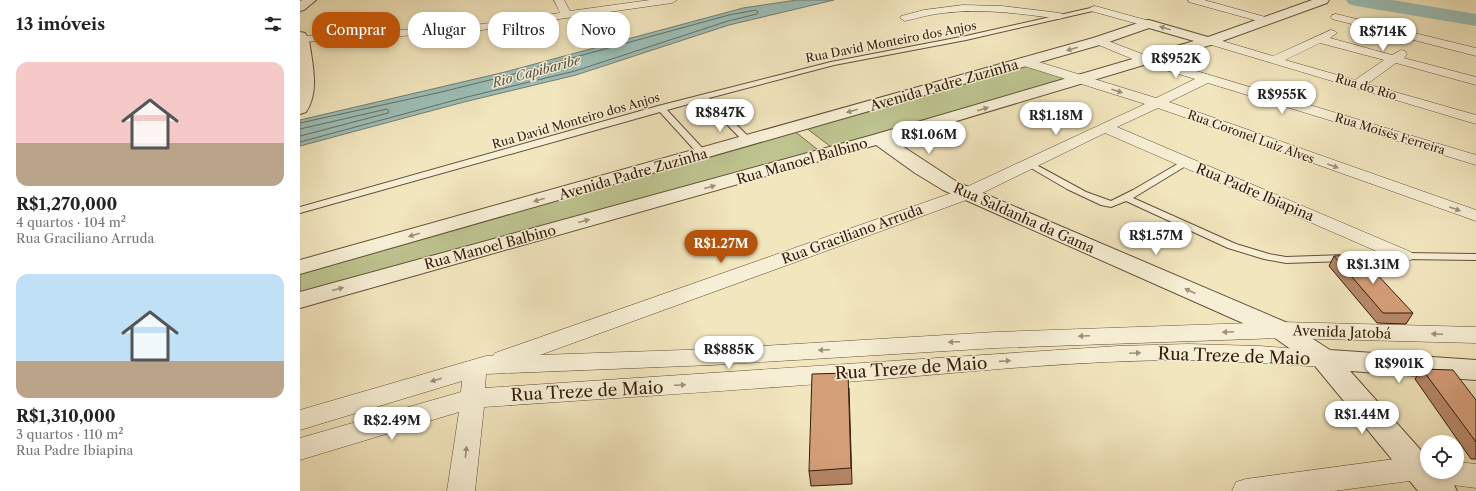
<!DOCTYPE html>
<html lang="pt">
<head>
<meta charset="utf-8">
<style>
  :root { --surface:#fff; --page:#f2f2f2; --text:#222; --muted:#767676; --accent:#b45309 }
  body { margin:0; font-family:"Libre Caslon Text",serif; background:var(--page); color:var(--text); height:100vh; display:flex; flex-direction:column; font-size:15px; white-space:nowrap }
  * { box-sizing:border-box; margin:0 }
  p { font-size:13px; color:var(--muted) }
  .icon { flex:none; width:22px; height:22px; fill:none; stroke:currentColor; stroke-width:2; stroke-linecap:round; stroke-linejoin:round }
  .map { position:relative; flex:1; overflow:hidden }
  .drawer { display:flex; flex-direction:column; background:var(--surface); width:300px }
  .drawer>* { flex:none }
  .top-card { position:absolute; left:12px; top:12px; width:380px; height:36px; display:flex; gap:8px }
  .buttons { position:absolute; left:1120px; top:435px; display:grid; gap:8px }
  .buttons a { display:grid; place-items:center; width:44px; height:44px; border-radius:50%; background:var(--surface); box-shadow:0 2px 6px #0003; font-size:20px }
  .price { position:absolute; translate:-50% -34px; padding:0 9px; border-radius:14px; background:#fff; color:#222; font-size:13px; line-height:26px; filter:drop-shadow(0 1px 2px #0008) }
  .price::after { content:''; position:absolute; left:50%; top:24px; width:12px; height:9px; margin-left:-6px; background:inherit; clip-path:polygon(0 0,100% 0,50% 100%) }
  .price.current { background:var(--accent); color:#fff }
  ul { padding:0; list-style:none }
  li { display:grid; align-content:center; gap:8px; height:212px; padding:0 16px }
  li span { display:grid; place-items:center; height:124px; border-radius:12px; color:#555 }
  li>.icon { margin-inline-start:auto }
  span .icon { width:72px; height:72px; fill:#fffc; stroke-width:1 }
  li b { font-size:17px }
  h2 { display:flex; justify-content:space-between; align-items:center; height:48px; padding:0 16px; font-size:17px }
  .tag { padding:0 14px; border-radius:16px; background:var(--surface); box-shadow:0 2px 6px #0003; font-size:14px; line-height:36px }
  .tag.current { background:var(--accent); color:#fff }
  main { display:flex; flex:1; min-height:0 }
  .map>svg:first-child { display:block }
  .green { fill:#bdc490; stroke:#78704e }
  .water { fill:#9cbeb6; stroke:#727e72 }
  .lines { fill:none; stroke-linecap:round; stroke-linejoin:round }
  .shore { stroke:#686e60; stroke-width:1 }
  .river { fill:#9cbeb6; fill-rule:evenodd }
  .service-casing { stroke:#634f38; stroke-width:2 }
  .minor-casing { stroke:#634f38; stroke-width:1 }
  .tertiary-casing { stroke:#634f38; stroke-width:2 }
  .service { fill:#f7efd5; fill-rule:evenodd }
  .minor { fill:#f7efd5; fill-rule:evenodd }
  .tertiary { fill:#f7efd5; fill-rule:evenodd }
  .wall { fill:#b68868; stroke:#331d0b }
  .building { fill:#d49e79; stroke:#331d0b }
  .oneway { fill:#9f907a }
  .labels { text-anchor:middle; stroke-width:3; stroke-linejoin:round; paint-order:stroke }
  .far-street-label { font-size:12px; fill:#331d0b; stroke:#f7efd5 }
  .far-water-label { font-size:13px; font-style:italic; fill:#585547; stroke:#f7efd5 }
  .street-label { font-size:14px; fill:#331d0b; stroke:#f7efd5 }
  .near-street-label { font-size:17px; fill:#331d0b; stroke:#f7efd5 }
</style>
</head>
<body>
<main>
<section class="drawer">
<h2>13 imóveis<svg class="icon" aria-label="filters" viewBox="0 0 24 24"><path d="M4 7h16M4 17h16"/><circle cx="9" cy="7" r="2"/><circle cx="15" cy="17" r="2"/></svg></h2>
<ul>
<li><span style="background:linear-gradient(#f6c9c9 65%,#b9a48a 0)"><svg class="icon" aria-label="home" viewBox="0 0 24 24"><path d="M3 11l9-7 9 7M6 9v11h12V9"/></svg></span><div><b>R$1,270,000</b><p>4 quartos · 104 m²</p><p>Rua Graciliano Arruda</p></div></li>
<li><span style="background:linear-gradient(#bfe0f5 70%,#b9a48a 0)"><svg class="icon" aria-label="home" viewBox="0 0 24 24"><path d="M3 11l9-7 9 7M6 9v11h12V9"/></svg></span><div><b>R$1,310,000</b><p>3 quartos · 110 m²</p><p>Rua Padre Ibiapina</p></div></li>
</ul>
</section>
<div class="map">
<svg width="1176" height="491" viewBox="0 0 1176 491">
  <rect width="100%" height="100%" fill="#f2e6be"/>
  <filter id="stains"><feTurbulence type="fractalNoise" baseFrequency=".005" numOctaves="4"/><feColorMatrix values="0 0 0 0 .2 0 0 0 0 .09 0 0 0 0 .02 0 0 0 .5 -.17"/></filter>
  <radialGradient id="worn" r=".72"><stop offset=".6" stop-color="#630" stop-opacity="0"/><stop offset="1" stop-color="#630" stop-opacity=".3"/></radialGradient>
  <path class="green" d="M 724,63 L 775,79 L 535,150 L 505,127 Z
    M 493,130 L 522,153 L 0,297 L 0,270 Z"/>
  <path class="water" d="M 497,0 L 534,0 L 429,25 L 276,75 L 164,102 L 0,146 L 0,120 L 205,72 L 443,8 Z"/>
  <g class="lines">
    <path class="shore" d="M 0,123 L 137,93 L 206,76 L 429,15 L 456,10 L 458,12 L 457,14 L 428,21 L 275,71 L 163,98 L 0,142
      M 0,129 L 87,109 L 89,111 L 88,113 L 0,136"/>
    <path class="river" d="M 1046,0 L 1092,0 L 1176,14 L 1176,26 L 1056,6 L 1049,4 Z"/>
    <defs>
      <path id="service" d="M 795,7 L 798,9 L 797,10 L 666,40 L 534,65 L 409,98 L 451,139 L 452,141 L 448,143 L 445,143 L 403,100 L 367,110 L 406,152 L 407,154 L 406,156 L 400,156 L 360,112 L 0,213 L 0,207 L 358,106 L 531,62 L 666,36 Z
        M 886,159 L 890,162 L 889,164 L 833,198 L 936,244 L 969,254 L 986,257 L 1104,253 L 1176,254 L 1176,260 L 1104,259 L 986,263 L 964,259 L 928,248 L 826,201 L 811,207 L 801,205 L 767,189 L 724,164 L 728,161 L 731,162 L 786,192 L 811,201 L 833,190 Z"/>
      <path id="minor" d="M 254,0 L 264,0 L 270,11 L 350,0 L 377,0 L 372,3 L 168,32 L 0,42 L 0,36 L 2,36 L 168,26 L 260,13 Z
        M 888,0 L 904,0 L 969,18 L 970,20 L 965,23 L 889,2 Z
        M 663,5 L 702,6 L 760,13 L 765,16 L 760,19 C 722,14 683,8 644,13 C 631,14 618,18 605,21 L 600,18 L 601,16 L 624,10 Z
        M 795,6 L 853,22 L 855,24 L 849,27 L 791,11 L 790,9 L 791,7 Z
        M 1036,14 L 1176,48 L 1176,56 L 1032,19 L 1031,17 L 1032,15 Z
        M 1031,30 L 1035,31 L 1037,33 L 1030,38 L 1092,55 L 1101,50 L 1105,51 L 1107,54 L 1104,58 L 1176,77 L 1176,85 L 1096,63 L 1067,84 L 1176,115 L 1176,124 L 905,43 L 903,41 L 905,39 L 909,37 L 973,56 ZM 1020,43 L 1084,60 L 1055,80 L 985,60 Z
        M 798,37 L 850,57 L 1176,155 L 1176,165 L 908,83 L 869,102 L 1176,210 L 1176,221 L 858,108 L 817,127 L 1111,252 L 1114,256 L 1111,260 L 1104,262 L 1097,260 L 805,133 L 672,198 L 240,355 L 412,349 L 696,332 L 981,322 L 1176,327 L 1176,343 L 981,338 L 696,348 L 412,365 L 186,374 L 185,388 L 818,346 L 888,344 L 959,346 L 1024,351 L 1032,353 L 1036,359 L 1032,365 L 1024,367 C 979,364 934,361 889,360 C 783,360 677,371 572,380 C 443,390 314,398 184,407 L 175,491 L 147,491 L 159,412 L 0,460 L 0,438 L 161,392 L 162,381 L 0,430 L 0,410 L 186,356 L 193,356 L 195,353 L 660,190 L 845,104 L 721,65 L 719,62 L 721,59 L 729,59 L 856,98 L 895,79 L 842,63 L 794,43 L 792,41 L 794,39 Z
        M 1117,456 L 1127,458 L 1127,472 L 1157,472 L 1157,462 L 1176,464 L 1176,488 L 1145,484 L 1135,479 L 1127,482 L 1117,480 L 1034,491 L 932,491 L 936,482 L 946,479 Z"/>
      <path id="tertiary" d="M 2,0 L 16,0 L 4,10 L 0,11 L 0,1 Z
        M 1012,0 L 1029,0 L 1027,3 L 914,44 L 593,140 L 657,182 L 990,324 L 1030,350 L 1176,360 L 1176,380 L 1050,371 L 1127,457 L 1127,472 C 1144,472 1150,475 1157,491 L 1118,491 L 1015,366 L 972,336 L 643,190 L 615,173 L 576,145 L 0,308 L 0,292 L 573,135 L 894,41 L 849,28 L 803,44 L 0,274 L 0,260 L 793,38 L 844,21 L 849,20 L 908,37 Z
        M 0,32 L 5,33 L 9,39 C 12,63 20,91 6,112 L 0,114 Z"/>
    </defs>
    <use href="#service" class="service-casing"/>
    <use href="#minor" class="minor-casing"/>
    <use href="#tertiary" class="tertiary-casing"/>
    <use href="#service" class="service"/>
    <use href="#minor" class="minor"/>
    <use href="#tertiary" class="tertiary"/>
  </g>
  <path class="wall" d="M 1034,256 L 1113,313 L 1106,324 L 1077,323 L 1029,266 Z
    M 1122,369 L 1176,400 L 1176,459 L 1171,459 L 1115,379 Z
    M 549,388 L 552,484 L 511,486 L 509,471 Z"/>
  <path class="building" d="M 1059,255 L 1113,313 L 1083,313 L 1034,256 Z
    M 1122,369 L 1153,370 L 1176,400 L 1176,442 Z
    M 548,373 L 551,468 L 509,471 L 512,374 Z"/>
  <defs><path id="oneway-solid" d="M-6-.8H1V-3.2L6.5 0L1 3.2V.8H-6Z"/></defs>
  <g class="oneway">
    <use href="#oneway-solid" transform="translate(865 28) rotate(-164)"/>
    <use href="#oneway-solid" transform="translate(772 49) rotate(164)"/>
    <use href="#oneway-solid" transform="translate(817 91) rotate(18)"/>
    <use href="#oneway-solid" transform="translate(683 109) rotate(-17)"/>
    <use href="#oneway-solid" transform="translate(552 111) rotate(164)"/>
    <use href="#oneway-solid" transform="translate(1033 166) rotate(20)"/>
    <use href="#oneway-solid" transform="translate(410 187) rotate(-15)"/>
    <use href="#oneway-solid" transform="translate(239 200) rotate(164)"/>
    <use href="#oneway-solid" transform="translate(1155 209) rotate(20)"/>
    <use href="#oneway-solid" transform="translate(284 221) rotate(-15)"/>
    <use href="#oneway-solid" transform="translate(114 235) rotate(164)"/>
    <use href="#oneway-solid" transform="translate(38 289) rotate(-15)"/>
    <use href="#oneway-solid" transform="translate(890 291) rotate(-156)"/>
    <use href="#oneway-solid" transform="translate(928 332) rotate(178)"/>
    <use href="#oneway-solid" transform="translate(1137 334) rotate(-178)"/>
    <use href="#oneway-solid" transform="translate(784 336) rotate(178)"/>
    <use href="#oneway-solid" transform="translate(654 342) rotate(177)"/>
    <use href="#oneway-solid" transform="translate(524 350) rotate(177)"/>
    <use href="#oneway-solid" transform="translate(835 353) rotate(-2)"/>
    <use href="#oneway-solid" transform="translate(705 361) rotate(-4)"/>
    <use href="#oneway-solid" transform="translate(136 380) rotate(164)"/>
    <use href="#oneway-solid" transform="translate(380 385) rotate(-3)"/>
    <use href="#oneway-solid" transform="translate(166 452) rotate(-83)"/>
  </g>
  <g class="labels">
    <g class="far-street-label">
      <text transform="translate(591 42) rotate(-11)" y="4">Rua David Monteiro dos Anjos</text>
      <text transform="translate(1066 87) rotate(17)" y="4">Rua do Rio</text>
      <text transform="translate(276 121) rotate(-16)" y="4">Rua David Monteiro dos Anjos</text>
      <text transform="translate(1090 134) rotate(17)" y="4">Rua Moisés Ferreira</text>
      <text transform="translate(951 137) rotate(20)" y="4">Rua Coronel Luiz Alves</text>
    </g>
    <g class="far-water-label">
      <text transform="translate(236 71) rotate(-15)" y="5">Rio Capibaribe</text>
    </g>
    <g class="street-label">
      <text transform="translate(644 85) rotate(-16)" y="5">Avenida Padre Zuzinha</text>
      <text transform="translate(502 161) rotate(-16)" y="5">Rua Manoel Balbino</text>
      <text transform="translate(333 174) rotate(-16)" y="5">Avenida Padre Zuzinha</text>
      <text transform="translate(955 192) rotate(23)" y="5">Rua Padre Ibiapina</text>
      <text transform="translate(724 218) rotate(24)" y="5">Rua Saldanha da Gama</text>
      <text transform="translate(552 234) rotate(-20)" y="5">Rua Graciliano Arruda</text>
      <text transform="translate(190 247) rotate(-15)" y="5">Rua Manoel Balbino</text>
      <text transform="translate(1042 332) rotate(2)" y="5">Avenida Jatobá</text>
    </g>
    <g class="near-street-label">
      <text transform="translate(934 356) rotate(2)" y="6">Rua Treze de Maio</text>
      <text transform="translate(611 368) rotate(-4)" y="6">Rua Treze de Maio</text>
      <text transform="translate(287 391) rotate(-3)" y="6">Rua Treze de Maio</text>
    </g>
  </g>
  <rect width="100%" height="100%" filter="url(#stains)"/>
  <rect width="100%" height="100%" fill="url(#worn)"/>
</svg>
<div class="buttons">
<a><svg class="icon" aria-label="locate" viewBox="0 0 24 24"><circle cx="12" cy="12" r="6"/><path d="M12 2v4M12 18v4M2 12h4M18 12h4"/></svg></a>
</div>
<b class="price" style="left:1083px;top:52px">R$714K</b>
<b class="price" style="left:876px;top:79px">R$952K</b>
<b class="price" style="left:982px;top:115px">R$955K</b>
<b class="price" style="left:420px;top:133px">R$847K</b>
<b class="price" style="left:756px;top:136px">R$1.18M</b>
<b class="price" style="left:629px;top:155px">R$1.06M</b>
<b class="price" style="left:856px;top:256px">R$1.57M</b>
<b class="price current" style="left:421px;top:264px">R$1.27M</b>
<b class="price" style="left:1073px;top:285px">R$1.31M</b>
<b class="price" style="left:429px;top:370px">R$885K</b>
<b class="price" style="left:1099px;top:384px">R$901K</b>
<b class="price" style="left:1062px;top:435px">R$1.44M</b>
<b class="price" style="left:92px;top:441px">R$2.49M</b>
<div class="top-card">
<a class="tag current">Comprar</a>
<a class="tag">Alugar</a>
<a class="tag">Filtros</a>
<a class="tag">Novo</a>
</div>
</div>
</main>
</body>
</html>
